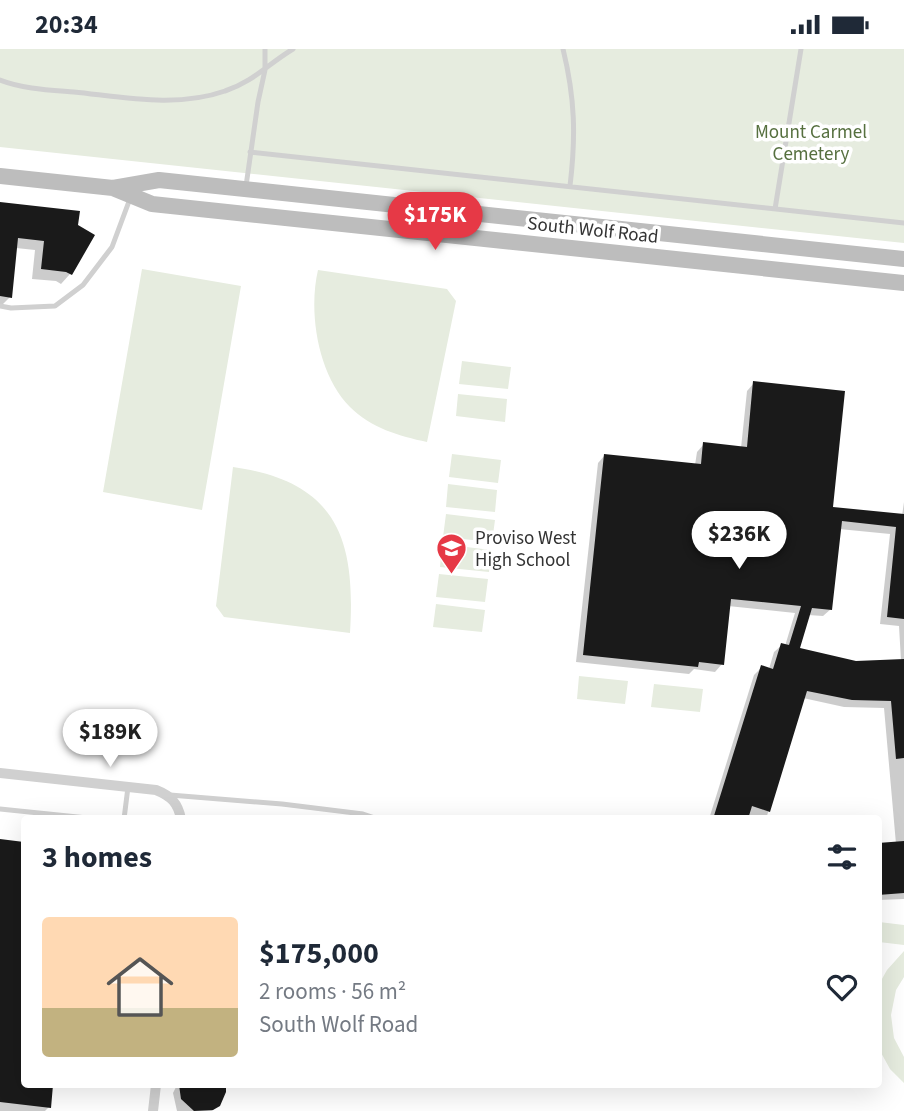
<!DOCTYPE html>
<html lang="en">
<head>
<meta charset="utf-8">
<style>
  :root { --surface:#fff; --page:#f2f2f3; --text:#1f2937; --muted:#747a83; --accent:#e63946 }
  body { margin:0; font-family:"Source Sans 3",sans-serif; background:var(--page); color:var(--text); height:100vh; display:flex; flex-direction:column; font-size:26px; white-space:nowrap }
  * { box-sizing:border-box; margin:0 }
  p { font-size:23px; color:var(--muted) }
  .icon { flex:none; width:38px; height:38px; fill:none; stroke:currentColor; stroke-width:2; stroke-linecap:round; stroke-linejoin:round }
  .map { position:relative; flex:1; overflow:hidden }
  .side { position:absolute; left:21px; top:766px; width:861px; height:273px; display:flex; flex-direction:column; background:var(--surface); border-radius:7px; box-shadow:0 7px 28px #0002 }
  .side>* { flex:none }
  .price { position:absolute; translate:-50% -60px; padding:0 16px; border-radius:24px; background:#fff; color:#222; font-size:23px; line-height:46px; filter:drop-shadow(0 2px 4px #0008) }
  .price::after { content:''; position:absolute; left:50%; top:42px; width:21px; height:16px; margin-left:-10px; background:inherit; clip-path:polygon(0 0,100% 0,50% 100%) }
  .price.selected { background:var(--accent); color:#fff }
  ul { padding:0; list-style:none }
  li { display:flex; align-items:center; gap:21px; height:175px; padding:0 21px }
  li span { display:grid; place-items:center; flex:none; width:196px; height:140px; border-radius:7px; color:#555 }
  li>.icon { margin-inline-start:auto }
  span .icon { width:84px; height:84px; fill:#fffc; stroke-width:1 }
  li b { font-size:30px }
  h2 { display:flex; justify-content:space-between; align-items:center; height:84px; padding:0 21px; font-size:30px }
  .status { display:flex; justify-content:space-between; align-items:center; height:49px; padding:0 35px; background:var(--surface); direction:ltr }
  .status svg { height:19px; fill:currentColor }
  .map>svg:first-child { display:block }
  .green { fill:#e6ecdf }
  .shadow { fill:#0003; fill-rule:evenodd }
  .building { fill:#1a1a1a }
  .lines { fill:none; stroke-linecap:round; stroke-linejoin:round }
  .service { stroke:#d0d0d0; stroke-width:5 }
  .minor { stroke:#d0d0d0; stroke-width:10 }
  .secondary { stroke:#bdbdbd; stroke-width:16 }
  .labels { text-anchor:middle; stroke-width:7; stroke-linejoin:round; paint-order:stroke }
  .park-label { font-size:19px; fill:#56703f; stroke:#fff }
  .street-label { font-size:19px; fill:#333; stroke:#fff }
  .poi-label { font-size:19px; fill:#333; stroke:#fff; text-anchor:start }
</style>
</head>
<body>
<div class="status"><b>20:34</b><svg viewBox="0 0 49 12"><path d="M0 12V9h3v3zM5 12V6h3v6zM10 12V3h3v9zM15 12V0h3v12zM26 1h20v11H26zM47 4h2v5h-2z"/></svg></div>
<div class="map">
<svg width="904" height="1062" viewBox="0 0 904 1062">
  <rect width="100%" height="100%" fill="#fff"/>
  <path class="green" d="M 0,0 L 904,0 L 904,194 L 0,98 Z
    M 142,220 L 241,237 L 202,461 L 103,443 Z
    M 318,221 L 447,240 L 456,252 L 427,393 C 399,387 371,379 350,358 C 318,326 308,263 318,221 Z
    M 462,312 L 511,318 L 508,340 L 459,335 Z
    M 458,345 L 507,350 L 505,373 L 456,367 Z
    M 452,405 L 501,411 L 498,434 L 449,428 Z
    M 233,418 C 336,433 356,488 350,584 L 224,568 L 216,557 Z
    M 448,435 L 497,441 L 495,463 L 446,458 Z
    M 446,465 L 495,471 L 492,493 L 443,488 Z
    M 442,495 L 491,501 L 489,523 L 440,518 Z
    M 439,525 L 488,530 L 485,553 L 436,548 Z
    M 436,555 L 485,561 L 482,583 L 433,578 Z
    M 579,627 L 628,632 L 625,655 L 577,650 Z
    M 654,635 L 703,640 L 700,663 L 651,658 Z
    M 879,873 L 904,876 L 904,896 L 879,893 Z
    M 904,902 L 904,928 L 896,941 L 891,966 L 894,989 L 904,1008 L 904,1034 L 890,1020 L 879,1000 L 878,937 L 887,921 Z"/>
  <path class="shadow" d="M 0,155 L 78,163 L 70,225 L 61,235 L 56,232 L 32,230 L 35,201 L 16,199 L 10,248 L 0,258 Z
    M 754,334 L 831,459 L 902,467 L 904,453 L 904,850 L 878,851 L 878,796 L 896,795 L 884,659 L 844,658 L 803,649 L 766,770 L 709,770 L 754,626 L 762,618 L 769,620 L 774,603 L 782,596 L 785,597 L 795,564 L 728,557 L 722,615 L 715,623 L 694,620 L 689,625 L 576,613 L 598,414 L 605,406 L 695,416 L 697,403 L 704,395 L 741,399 L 747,342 ZM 839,480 L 890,485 L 880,575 L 899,577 L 901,612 L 866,615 L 798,600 L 808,566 L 823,567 L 831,560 Z
    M 0,792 L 24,794 L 24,1036 L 52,1036 L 49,1058 L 45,1062 L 0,1062 Z
    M 177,1036 L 224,1036 L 218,1056 L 212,1062 L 177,1062 L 173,1044 Z"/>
  <path class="building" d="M 0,153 L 80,162 L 78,176 L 95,186 L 72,226 L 66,223 L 41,220 L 44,192 L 18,189 L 12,249 L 0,247 Z
    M 753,332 L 845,342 L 833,458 L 904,465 L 904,570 L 887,568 L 896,478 L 842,472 L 832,561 L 812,559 L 800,599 L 856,612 L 904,610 L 904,709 L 896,710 L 891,652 L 852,651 L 807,642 L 770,763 L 752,757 L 748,770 L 713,770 L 761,616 L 773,620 L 781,594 L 789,596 L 801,557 L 731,550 L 724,616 L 699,613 L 698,618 L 583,606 L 604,405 L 701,415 L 703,393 L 747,398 Z
    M 0,790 L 24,793 L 24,1036 L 53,1036 L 51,1059 L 0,1053 Z
    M 904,792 L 904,844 L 878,846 L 878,794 Z
    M 179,1036 L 226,1036 L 226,1043 L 220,1057 L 213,1061 L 194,1062 L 181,1050 Z"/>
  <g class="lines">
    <path class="service" d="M 563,0 C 575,49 576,87 570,137
      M 0,31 C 23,40 50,41 74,43 C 123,48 177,59 225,42 C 253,33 268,15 293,0
      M 250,103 L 904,174
      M 246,137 L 258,53 L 265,21 L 265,0
      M 775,160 L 801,0
      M 0,257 L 11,259 L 55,257 L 83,236 L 112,198 L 131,147
      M 170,746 L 282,755 L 363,765 L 378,770
      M 0,760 L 97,770
      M 124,770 L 128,738"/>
    <path class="minor" d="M 0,724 L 156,741 C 171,747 178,754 181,770
      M 153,1062 L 156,1036"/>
    <path class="secondary" d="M 0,127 L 113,139 L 152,155 L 904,234
      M 113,139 L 159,131 L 904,210"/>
  </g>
  <defs>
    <symbol id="school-pin" viewBox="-11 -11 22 30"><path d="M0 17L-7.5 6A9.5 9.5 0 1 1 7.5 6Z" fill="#e63946" stroke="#fff"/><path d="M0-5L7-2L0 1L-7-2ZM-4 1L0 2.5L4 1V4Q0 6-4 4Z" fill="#fff"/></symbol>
  </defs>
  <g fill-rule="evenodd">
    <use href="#school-pin" x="434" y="482" width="35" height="47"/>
  </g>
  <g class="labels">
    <g class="park-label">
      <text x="811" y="89">Mount Carmel<tspan x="811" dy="22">Cemetery</tspan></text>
    </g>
    <g class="street-label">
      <text transform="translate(593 180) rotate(6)" y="7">South Wolf Road</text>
    </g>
    <g class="poi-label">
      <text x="475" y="495">Proviso West<tspan x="475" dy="22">High School</tspan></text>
    </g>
  </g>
</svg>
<b class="price selected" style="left:435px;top:203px">$175K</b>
<b class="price" style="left:739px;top:522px">$236K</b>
<b class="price" style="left:110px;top:720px">$189K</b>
<section class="side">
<h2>3 homes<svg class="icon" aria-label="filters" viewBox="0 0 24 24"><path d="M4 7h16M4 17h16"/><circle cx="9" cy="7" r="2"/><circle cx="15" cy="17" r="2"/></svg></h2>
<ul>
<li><span style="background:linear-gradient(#ffd9b3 65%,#c2b280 0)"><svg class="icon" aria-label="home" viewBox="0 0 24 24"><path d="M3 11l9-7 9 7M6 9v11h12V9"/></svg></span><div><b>$175,000</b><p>2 rooms · 56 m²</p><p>South Wolf Road</p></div><svg class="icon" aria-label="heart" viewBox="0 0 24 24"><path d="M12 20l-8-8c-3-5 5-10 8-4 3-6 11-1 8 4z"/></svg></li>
</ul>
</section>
</div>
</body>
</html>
